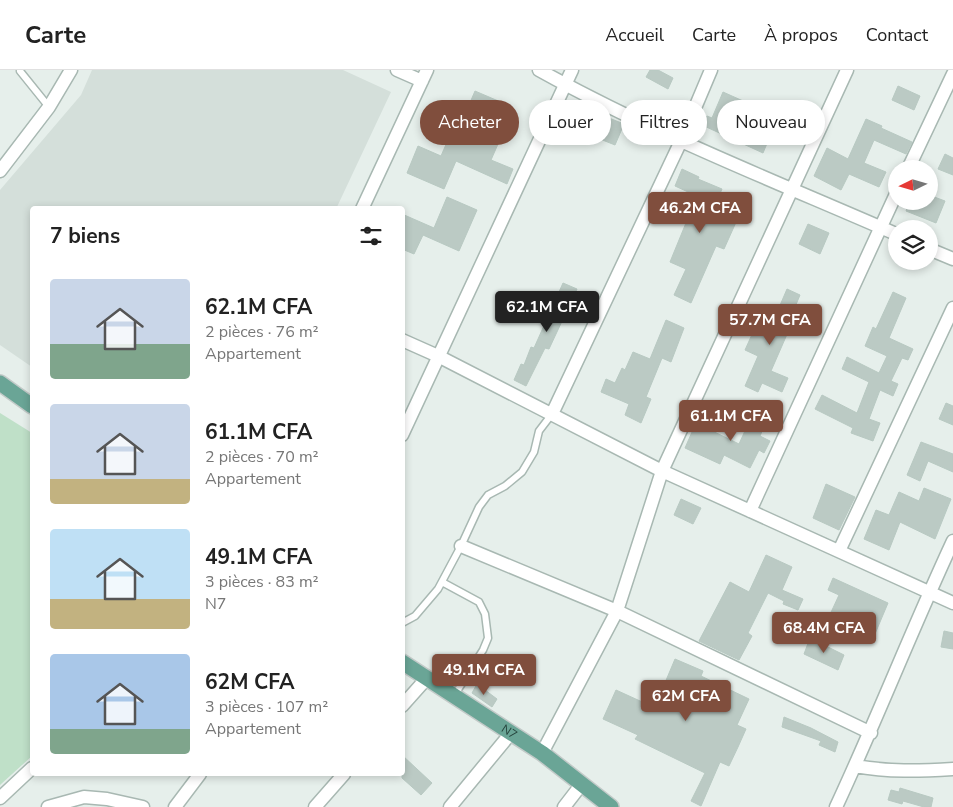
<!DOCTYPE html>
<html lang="fr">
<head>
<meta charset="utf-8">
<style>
  :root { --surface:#fff; --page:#f6f6f6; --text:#222; --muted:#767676; --line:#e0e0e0; --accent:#804e3d }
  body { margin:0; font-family:"Nunito Sans",sans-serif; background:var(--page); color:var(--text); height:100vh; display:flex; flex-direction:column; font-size:19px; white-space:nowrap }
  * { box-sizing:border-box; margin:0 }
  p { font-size:16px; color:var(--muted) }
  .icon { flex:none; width:28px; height:28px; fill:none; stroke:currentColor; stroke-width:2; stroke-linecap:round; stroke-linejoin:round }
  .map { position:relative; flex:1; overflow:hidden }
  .details { position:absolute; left:30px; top:136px; width:375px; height:570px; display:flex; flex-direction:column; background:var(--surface); border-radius:5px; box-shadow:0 2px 8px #0003 }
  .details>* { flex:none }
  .hud { position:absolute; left:420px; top:30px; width:458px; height:45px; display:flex; gap:10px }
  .needle { width:32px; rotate:265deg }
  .buttons { position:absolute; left:888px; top:90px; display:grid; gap:10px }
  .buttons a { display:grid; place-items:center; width:50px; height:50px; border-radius:50%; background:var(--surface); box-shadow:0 2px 8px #0003; font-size:25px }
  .price { position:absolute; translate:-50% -42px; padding:0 11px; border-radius:5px; background:var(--accent); color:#fff; font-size:16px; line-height:32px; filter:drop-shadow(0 1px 2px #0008) }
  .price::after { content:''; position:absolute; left:50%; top:30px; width:15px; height:11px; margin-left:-8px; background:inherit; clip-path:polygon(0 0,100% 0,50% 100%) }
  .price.active { background:#222; color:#fff }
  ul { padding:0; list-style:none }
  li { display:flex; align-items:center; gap:15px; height:125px; padding:0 20px }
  li span { display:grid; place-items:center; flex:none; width:140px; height:100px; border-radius:5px; color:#555 }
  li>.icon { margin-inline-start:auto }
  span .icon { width:60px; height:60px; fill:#fffc; stroke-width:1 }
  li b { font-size:21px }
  h2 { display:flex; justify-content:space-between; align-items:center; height:60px; padding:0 20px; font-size:21px }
  .tag { padding:0 18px; border-radius:22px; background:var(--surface); box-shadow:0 2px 8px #0003; font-size:18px; line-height:45px }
  .tag.active { background:var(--accent); color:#fff }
  header { display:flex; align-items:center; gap:30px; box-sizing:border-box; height:70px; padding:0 25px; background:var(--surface); border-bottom:1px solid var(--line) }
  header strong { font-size:24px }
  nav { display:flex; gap:28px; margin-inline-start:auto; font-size:18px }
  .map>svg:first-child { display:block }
  .built { fill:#d4dfda }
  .green { fill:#bfe0c8 }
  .building { fill:#bbcac4; stroke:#b8c9c2 }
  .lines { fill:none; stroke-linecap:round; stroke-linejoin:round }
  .service-casing { stroke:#a8b8b2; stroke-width:9 }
  .minor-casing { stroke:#a8b8b2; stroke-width:15 }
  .primary-casing { stroke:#c2cac8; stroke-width:18 }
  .service { stroke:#fff; stroke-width:6 }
  .minor { stroke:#fff; stroke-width:12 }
  .primary { stroke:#6aa596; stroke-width:15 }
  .labels { text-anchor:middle; stroke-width:5; stroke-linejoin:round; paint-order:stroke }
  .street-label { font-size:12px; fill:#24423a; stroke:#f7fbf9 }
</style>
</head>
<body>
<header>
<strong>Carte</strong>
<nav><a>Accueil</a><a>Carte</a><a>À propos</a><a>Contact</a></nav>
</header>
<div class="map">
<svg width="953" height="737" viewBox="0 0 953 737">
  <rect width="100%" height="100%" fill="#e6efeb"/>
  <path class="built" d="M 92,0 L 343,0 L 391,22 L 336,139 L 32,139 L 32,297 L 0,275 L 0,120 L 81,25 Z"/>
  <path class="green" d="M 0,343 L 32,363 L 32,686 L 0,715 Z"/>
  <path class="building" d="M 650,0 L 658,0 L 673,8 L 668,19 L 646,7 Z
    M 898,16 L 920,26 L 914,40 L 892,30 Z
    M 475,21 L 510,36 L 504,51 L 469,35 Z
    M 723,22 L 761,39 L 759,44 L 776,52 L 763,83 L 702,55 L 707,46 L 712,48 Z
    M 609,48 L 624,54 L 615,75 L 600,69 Z
    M 866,49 L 882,56 L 881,58 L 912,72 L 906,84 L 874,70 L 864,93 L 886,102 L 879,117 L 849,104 L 841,120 L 814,106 L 827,78 L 848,89 Z
    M 454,56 L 498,74 L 491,90 L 513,99 L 507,114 L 456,91 L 444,119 L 407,103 L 418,76 L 441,86 Z
    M 945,84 L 953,88 L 953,105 L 938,99 Z
    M 682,99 L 699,107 L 698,109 L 722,119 L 713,140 L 737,150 L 724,179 L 716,176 L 691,233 L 674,225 L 686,199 L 670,192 L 697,126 L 675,116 Z
    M 929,125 L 945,131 L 936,153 L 906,141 L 910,131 L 929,131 Z
    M 447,127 L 477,140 L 459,181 L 423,165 L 414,184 L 402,179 L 402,144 L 434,158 Z
    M 808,154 L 829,163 L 820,184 L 799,174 Z
    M 563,213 L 577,219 L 549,279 L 545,278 L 526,316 L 514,310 L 521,294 L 524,295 L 531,277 L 534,278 Z
    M 787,219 L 800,225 L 785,261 L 788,262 L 771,301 L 788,308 L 782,322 L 762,313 L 758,322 L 745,316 L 758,286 L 745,280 L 759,249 L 772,254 Z
    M 893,222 L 906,228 L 889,268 L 913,279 L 908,290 L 902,288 L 891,311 L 898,314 L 893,326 L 880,320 L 869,349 L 880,353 L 873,371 L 851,363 L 853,358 L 815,339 L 822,325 L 857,343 L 869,312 L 842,299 L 847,287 L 879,303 L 887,286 L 865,276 L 873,257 L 876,259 Z
    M 666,250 L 684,258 L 671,292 L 662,288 L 646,327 L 651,329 L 641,353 L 625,345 L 629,334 L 601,322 L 606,309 L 615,313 L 622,298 L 625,300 L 633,282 L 650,289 Z
    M 946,333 L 953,336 L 953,355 L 939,349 Z
    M 755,339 L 769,345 L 760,366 L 770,371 L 764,383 L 759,380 L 750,398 L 724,385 L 720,394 L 685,378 L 696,353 L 739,374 Z
    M 921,372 L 953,384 L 953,402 L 928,391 L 920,411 L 907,405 Z
    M 826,414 L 855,427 L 839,460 L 813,448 Z
    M 924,418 L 951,429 L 935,469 L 900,452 L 889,480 L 864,469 L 876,440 L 889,445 L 899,422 L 919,431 Z
    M 681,429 L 701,438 L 693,454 L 674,445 Z
    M 766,485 L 792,497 L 782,520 L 803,529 L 798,540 L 783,534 L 784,531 L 768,523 L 748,563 L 752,566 L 739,590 L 699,571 L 730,512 L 749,522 Z
    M 833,508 L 888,533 L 872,571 L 827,551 L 839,525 L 828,520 Z
    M 944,561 L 953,563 L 953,579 L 941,577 Z
    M 810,568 L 844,585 L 838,600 L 804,584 Z
    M 675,589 L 703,601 L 701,606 L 749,629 L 737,655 L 746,659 L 738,677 L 729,696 L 720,692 L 701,736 L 691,731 L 705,703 L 635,669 L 638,665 L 603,649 L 616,620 L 651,636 L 656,626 L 659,627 Z
    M 477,614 L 497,629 L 492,637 L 472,623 Z
    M 784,647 L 811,658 L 838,672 L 835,682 L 819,675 L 821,671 L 782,657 Z
    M 402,685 L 432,713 L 421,725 L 402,708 Z
    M 900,718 L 933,728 L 931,737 L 924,737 L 903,731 L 902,734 L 888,730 L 891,720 L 899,722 Z"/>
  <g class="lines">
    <defs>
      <path id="service" d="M 20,1 L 49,37
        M 442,512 L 479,532 L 485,544 L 488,568 L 483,580 L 454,626
        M 402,553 L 415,546 L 438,519 L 461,476 L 479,437 L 488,425 L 505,416 L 522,402 L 534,382 L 539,361 L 552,344"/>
      <path id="minor" d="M 397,0 L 422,11
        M 539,0 C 654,64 777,112 896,164
        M 908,99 L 953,4
        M 0,101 L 49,37 L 71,0
        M 362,139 L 427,0
        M 929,179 L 953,189
        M 402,270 L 438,286 L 662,401 L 953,533
        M 552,344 L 681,71 L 711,0
        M 402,365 L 572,0
        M 750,441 L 896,124
        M 461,476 L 617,541 L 871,663
        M 839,481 L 953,238
        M 402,636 L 427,608
        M 542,683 L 617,541 L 662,401 L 847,0
        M 855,696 C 888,702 920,701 953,699
        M 0,728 L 32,698
        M 48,737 L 84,727 L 107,729 L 143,737
        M 175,737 L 200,704
        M 315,737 L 344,704
        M 450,737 L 511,663
        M 564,737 L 581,715
        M 836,737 C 877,649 912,559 953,471"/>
      <g id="primary">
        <path d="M 0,313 L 32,336"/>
        <path id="s1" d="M 402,592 L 542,683 L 611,737"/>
      </g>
    </defs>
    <use href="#service" class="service-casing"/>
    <use href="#minor" class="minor-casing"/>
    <use href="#primary" class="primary-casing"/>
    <use href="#service" class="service"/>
    <use href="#minor" class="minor"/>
    <use href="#primary" class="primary"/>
  </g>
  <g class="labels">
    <g class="street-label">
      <text dy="4" stroke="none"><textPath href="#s1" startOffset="128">N7</textPath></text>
    </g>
  </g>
</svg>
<div class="buttons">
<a><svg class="needle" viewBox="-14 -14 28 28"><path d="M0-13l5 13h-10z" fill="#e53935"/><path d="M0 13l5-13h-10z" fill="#767676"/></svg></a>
<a><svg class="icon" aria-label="layers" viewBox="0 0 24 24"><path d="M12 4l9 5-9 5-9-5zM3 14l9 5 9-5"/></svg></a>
</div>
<b class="price" style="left:700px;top:164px">46.2M CFA</b>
<b class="price active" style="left:547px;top:263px">62.1M CFA</b>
<b class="price" style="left:770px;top:276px">57.7M CFA</b>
<b class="price" style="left:731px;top:372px">61.1M CFA</b>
<b class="price" style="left:824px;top:584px">68.4M CFA</b>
<b class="price" style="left:484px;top:626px">49.1M CFA</b>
<b class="price" style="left:686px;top:652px">62M CFA</b>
<div class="hud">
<a class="tag active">Acheter</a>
<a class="tag">Louer</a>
<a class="tag">Filtres</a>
<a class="tag">Nouveau</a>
</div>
<section class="details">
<h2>7 biens<svg class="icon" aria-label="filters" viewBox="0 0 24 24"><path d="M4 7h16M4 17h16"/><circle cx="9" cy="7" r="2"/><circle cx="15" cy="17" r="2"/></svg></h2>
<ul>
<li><span style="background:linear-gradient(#c9d6e8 65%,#7fa58c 0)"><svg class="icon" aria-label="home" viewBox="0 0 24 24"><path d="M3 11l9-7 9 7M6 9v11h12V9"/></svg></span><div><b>62.1M CFA</b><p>2 pièces · 76 m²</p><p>Appartement</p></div></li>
<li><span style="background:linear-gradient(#c9d6e8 75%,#c2b280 0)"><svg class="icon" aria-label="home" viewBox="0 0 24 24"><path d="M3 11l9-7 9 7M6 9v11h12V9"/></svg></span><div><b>61.1M CFA</b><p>2 pièces · 70 m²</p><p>Appartement</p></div></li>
<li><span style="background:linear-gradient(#bfe0f5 70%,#c2b280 0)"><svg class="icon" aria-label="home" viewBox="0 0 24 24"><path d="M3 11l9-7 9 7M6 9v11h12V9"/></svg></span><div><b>49.1M CFA</b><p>3 pièces · 83 m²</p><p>N7</p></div></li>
<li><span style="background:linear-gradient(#a9c7e8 75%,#7fa58c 0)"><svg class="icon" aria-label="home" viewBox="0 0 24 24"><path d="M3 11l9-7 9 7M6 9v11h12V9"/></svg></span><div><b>62M CFA</b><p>3 pièces · 107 m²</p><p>Appartement</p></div></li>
</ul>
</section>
</div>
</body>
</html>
